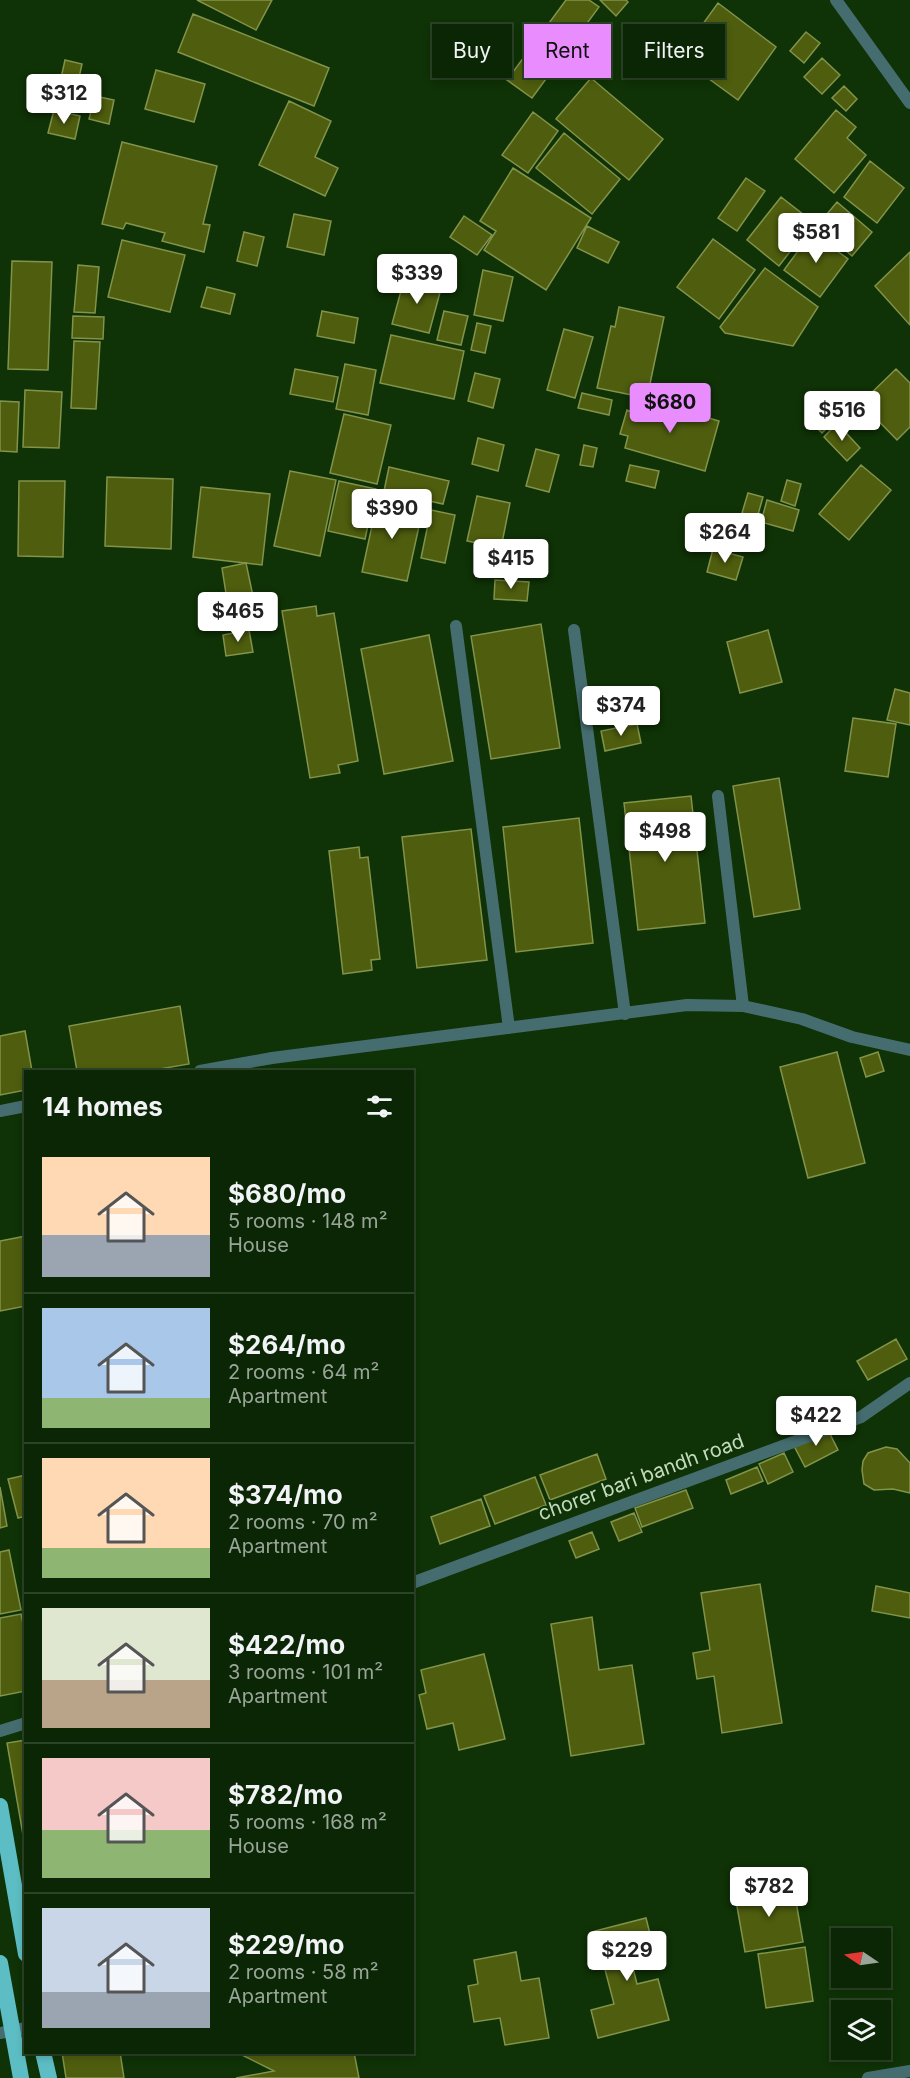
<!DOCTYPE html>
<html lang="en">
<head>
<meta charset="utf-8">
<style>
  :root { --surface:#0b2604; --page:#142e0e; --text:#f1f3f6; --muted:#9aa59a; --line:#2b4326; --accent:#e98dfe }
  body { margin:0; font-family:Inter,sans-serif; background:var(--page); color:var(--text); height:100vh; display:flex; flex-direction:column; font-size:22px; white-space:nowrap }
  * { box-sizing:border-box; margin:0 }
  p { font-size:20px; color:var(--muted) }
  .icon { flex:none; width:33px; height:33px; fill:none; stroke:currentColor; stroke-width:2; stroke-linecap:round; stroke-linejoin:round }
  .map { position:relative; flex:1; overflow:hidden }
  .details { position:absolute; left:24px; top:1070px; width:390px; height:984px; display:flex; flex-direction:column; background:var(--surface); border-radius:0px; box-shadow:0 3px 9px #0003,0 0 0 2px var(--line) }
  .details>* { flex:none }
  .guide { position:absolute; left:432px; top:24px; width:387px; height:54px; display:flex; gap:12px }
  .needle { width:39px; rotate:283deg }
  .buttons { position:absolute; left:831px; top:1928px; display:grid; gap:12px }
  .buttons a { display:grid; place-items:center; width:60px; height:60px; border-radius:0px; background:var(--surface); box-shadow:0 3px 9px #0003,0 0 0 2px var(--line); font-size:30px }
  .price { position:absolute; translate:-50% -51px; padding:0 14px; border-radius:6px; background:#fff; color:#222; font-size:20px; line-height:39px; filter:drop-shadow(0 2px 3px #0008) }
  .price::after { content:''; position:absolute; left:50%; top:36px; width:18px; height:14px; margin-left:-9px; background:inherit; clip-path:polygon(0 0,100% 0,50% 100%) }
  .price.selected { background:var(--accent); color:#111 }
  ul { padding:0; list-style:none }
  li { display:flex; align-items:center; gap:18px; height:150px; padding:0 18px }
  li+li { border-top:2px solid var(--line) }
  li span { display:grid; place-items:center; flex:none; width:168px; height:120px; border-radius:0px; color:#555 }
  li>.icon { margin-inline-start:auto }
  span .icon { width:72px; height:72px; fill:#fffc; stroke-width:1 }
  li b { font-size:26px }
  h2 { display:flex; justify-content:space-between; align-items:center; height:72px; padding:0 18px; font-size:26px }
  .chip { padding:0 21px; border-radius:0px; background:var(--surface); box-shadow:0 3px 9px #0003,0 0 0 2px var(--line); font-size:21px; line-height:54px }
  .chip.selected { background:var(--accent); color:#111 }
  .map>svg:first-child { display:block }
  .building { fill:#4e5d0e; stroke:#82934a; stroke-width:1.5 }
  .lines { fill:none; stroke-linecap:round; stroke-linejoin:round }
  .service { stroke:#456d6f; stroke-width:12 }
  .minor { stroke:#456d6f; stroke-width:12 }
  .trunk { stroke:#5cbec4; stroke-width:16 }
  .labels { text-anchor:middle; stroke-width:4.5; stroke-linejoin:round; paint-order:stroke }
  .street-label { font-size:20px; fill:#c2dbbc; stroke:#0f3206 }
</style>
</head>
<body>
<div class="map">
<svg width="910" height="2078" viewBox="0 0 910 2078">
  <rect width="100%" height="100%" fill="#0f3206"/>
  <path class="building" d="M 197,0 L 272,0 L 256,30 Z
    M 566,0 L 589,0 L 599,7 L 532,98 L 507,80 Z
    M 600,0 L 626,0 L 628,2 L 616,16 Z
    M 718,3 L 776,47 L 738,100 L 679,57 Z
    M 193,14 L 329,68 L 314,106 L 178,52 Z
    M 806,32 L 820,43 L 804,63 L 790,51 Z
    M 822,58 L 840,75 L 822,94 L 804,77 Z
    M 65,60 L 82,64 L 78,82 L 61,78 Z
    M 156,70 L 205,84 L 194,122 L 145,109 Z
    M 591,78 L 663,139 L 629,180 L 556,119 Z
    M 60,84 L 87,90 L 83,110 L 55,104 Z
    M 844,86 L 857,99 L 846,111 L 832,98 Z
    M 95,96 L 114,100 L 109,124 L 89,119 Z
    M 289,101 L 331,121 L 315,157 L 338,168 L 325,196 L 259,165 Z
    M 54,110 L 80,116 L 75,139 L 48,133 Z
    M 836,110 L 856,127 L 847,138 L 866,155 L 834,193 L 795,159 Z
    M 533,112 L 558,131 L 528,173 L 502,155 Z
    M 564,133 L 620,179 L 592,214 L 536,168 Z
    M 122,142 L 217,166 L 203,224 L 210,225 L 204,252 L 162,241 L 165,233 L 126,223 L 123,229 L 102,224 Z
    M 870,161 L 904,188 L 877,223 L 844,197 Z
    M 513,168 L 591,218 L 546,290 L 484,250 L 496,231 L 480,221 Z
    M 746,178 L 765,191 L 737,231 L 718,218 Z
    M 781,197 L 813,222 L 779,266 L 747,240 Z
    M 837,202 L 872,232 L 852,256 L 817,226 Z
    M 294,214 L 331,221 L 324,255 L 287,247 Z
    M 464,216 L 492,235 L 477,255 L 450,237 Z
    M 587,226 L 619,242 L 608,263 L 577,248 Z
    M 244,232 L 264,237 L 257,266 L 237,261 Z
    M 812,232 L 848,259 L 820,297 L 784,270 Z
    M 713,239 L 755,270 L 719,319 L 677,287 Z
    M 122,240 L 185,255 L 170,312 L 108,297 Z
    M 910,252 L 910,325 L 875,286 Z
    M 12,261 L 52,262 L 48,370 L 8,369 Z
    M 78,265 L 99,267 L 95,313 L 74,312 Z
    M 765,268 L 818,307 L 793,346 L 725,333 L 720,327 Z
    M 483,270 L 513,277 L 503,321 L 474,315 Z
    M 405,276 L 442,285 L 429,333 L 392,324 Z
    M 207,287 L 235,294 L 230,314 L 201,307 Z
    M 619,307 L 664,317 L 647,398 L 597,388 L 611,326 L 615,327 Z
    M 322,311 L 358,318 L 354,343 L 317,336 Z
    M 444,311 L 468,316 L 461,345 L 437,340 Z
    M 73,316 L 104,317 L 103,339 L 72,338 Z
    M 477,323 L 491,326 L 485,353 L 471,350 Z
    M 564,329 L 593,337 L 575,398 L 547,390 Z
    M 391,335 L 464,351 L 454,399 L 380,383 Z
    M 74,341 L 100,342 L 96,409 L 71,408 Z
    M 345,364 L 376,370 L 368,415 L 336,409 Z
    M 295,369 L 338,377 L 333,402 L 290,394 Z
    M 896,369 L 910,383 L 910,427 L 897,440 L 861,403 Z
    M 475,373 L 500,379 L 493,408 L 468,401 Z
    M 25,390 L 62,392 L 59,448 L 23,447 Z
    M 582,393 L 612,400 L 609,415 L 578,408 Z
    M 639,398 L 719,421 L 705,471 L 625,448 L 628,436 L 620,434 L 627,410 L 635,413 Z
    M 834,400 L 845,410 L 822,433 L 812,423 Z
    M 0,401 L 19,402 L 17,452 L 0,451 Z
    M 344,414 L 391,425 L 377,484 L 330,473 Z
    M 837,423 L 860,448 L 847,461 L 824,437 Z
    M 478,438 L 504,445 L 498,471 L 472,464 Z
    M 584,445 L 597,448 L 593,467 L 580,465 Z
    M 536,449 L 559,455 L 549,492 L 526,486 Z
    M 630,465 L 659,471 L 655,488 L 626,481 Z
    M 861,465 L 891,490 L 849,540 L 819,514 Z
    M 389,467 L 449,481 L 443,504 L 384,491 Z
    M 290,471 L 336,480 L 320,556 L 274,546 Z
    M 107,477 L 173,479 L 171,549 L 105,546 Z
    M 787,480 L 801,484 L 795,506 L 781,501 Z
    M 19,481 L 65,481 L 63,557 L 18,556 Z
    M 339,481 L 376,489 L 365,539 L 328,531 Z
    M 201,487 L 270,494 L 262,565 L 193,557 Z
    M 748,493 L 763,497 L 757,518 L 742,513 Z
    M 477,496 L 510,503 L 501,548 L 467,541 Z
    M 378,498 L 423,508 L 407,581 L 362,572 Z
    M 767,500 L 799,510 L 793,531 L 761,522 Z
    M 431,510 L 455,515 L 445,563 L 421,558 Z
    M 713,549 L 743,557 L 736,580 L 707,572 Z
    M 246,563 L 254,601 L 228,606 L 222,568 Z
    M 495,580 L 529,582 L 527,601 L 494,599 Z
    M 316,606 L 317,616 L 334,613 L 358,761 L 338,765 L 340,773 L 310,778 L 282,611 Z
    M 541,624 L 560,748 L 491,759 L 471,636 Z
    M 249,630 L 253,652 L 226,656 L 223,635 Z
    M 768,630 L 782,682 L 740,693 L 727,642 Z
    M 429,635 L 453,761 L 384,774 L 361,649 Z
    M 895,689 L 910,693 L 910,725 L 887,720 Z
    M 853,718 L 896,724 L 888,777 L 845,771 Z
    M 637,724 L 641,743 L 605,751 L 601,731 Z
    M 779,778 L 800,909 L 754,917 L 733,786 Z
    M 691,796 L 705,923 L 638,930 L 624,803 Z
    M 579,818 L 593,943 L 516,952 L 503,827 Z
    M 471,829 L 487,960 L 417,968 L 402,837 Z
    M 359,847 L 360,858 L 368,857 L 380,959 L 371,960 L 372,970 L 343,974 L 329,851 Z
    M 180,1006 L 189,1064 L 148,1071 L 77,1071 L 69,1026 Z
    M 25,1031 L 32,1071 L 26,1071 L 26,1090 L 0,1095 L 0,1036 Z
    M 837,1052 L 865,1163 L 808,1178 L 780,1067 Z
    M 878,1052 L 884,1071 L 866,1077 L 860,1058 Z
    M 26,1236 L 26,1306 L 0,1311 L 0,1241 Z
    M 896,1339 L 907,1359 L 868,1380 L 857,1361 Z
    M 827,1428 L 838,1450 L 805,1467 L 793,1444 Z
    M 886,1447 L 897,1449 L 910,1463 L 910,1493 L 893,1489 L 874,1490 L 864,1484 L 862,1470 L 863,1461 L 868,1453 Z
    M 784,1453 L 793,1472 L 768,1484 L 759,1464 Z
    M 597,1454 L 606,1479 L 550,1500 L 540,1475 Z
    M 757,1467 L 763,1481 L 731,1494 L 726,1480 Z
    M 26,1475 L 26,1516 L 18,1518 L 8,1479 Z
    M 535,1477 L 546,1505 L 495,1524 L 484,1496 Z
    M 0,1487 L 7,1526 L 0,1528 Z
    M 686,1490 L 693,1508 L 642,1527 L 635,1508 Z
    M 481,1499 L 490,1526 L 440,1544 L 431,1517 Z
    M 634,1513 L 642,1532 L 619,1541 L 611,1522 Z
    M 592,1532 L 599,1549 L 576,1558 L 569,1541 Z
    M 9,1550 L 21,1610 L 0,1614 L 0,1552 Z
    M 760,1584 L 782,1723 L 722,1733 L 714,1676 L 697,1679 L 693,1653 L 710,1650 L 701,1593 Z
    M 876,1586 L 910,1593 L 910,1618 L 872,1611 Z
    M 21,1614 L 26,1638 L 26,1691 L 0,1696 L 0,1618 Z
    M 592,1617 L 599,1670 L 632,1665 L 644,1744 L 571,1756 L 551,1624 Z
    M 484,1654 L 505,1739 L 459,1750 L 453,1723 L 427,1729 L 419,1695 L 426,1693 L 421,1670 Z
    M 26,1740 L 26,1852 L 7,1743 Z
    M 793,1884 L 803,1942 L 745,1952 L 735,1895 Z
    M 646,1918 L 653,1946 L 629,1952 L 637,1984 L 658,1979 L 669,2020 L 598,2038 L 591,2010 L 614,2004 L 595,1931 Z
    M 805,1947 L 813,2001 L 766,2008 L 758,1954 Z
    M 516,1952 L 521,1981 L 539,1978 L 549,2038 L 505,2045 L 500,2018 L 474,2022 L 468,1986 L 478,1984 L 474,1960 Z
    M 62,2052 L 120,2052 L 124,2078 L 66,2078 Z
    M 236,2052 L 354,2052 L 359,2078 L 236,2078 L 274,2071 Z"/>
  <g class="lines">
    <path class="service" d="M 0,2033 L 26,2028"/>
    <path class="minor" d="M 836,0 L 910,103
      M 456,626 L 509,1028
      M 574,630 L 625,1014
      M 718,796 L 743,1006
      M 200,1071 L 272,1058 L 687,1005 L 743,1006 L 802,1019 L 852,1037 L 910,1050
      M 0,1111 L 26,1106
      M 412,1583 L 861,1417 L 910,1383
      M 0,1731 L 26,1723
      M 868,2078 L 910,2071"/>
    <path class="trunk" d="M 0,1806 L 26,1954
      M 0,1963 L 21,2078
      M 43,2052 L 49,2078"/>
  </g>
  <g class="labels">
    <g class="street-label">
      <text transform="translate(641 1477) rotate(-20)" y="7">chorer bari bandh road</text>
    </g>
  </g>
</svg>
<div class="buttons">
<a><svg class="needle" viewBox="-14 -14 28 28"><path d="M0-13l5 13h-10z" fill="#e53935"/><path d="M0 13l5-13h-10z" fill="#9aa59a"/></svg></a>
<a><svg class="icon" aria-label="layers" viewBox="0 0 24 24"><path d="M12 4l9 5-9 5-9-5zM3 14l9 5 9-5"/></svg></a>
</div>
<b class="price" style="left:64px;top:125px">$312</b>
<b class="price" style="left:816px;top:264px">$581</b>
<b class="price" style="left:417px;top:305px">$339</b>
<b class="price selected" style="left:670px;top:434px">$680</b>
<b class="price" style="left:842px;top:442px">$516</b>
<b class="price" style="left:392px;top:540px">$390</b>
<b class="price" style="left:725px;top:564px">$264</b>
<b class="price" style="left:511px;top:590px">$415</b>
<b class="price" style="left:238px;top:643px">$465</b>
<b class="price" style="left:621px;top:737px">$374</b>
<b class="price" style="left:665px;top:863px">$498</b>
<b class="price" style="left:816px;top:1447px">$422</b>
<b class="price" style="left:769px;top:1918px">$782</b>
<b class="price" style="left:627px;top:1982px">$229</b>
<div class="guide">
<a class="chip">Buy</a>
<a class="chip selected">Rent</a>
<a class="chip">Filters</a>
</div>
<section class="details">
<h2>14 homes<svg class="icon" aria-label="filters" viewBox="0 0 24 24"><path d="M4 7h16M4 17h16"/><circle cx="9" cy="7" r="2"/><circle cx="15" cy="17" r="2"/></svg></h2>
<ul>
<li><span style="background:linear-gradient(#ffd9b3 65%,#9aa5b1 0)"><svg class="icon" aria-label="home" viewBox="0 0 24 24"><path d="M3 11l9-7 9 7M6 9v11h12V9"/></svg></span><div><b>$680/mo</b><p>5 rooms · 148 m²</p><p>House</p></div></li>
<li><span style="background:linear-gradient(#a9c7e8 75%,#8fb573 0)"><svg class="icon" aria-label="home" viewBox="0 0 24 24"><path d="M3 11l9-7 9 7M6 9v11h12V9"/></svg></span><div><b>$264/mo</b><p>2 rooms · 64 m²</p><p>Apartment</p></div></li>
<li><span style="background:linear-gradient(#ffd9b3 75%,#8fb573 0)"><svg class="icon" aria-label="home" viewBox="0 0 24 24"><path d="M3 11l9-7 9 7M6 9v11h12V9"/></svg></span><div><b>$374/mo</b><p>2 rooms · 70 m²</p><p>Apartment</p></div></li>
<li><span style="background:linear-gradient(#dfe7d0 60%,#b9a48a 0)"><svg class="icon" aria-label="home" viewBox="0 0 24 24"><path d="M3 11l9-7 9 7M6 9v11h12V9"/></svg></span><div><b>$422/mo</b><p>3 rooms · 101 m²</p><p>Apartment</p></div></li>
<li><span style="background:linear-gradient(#f6c9c9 60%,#8fb573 0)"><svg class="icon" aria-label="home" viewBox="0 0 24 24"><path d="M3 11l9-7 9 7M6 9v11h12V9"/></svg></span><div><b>$782/mo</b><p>5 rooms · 168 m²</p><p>House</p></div></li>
<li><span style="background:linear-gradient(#c9d6e8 70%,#9aa5b1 0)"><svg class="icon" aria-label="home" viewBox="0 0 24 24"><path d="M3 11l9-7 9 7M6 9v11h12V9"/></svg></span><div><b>$229/mo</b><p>2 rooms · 58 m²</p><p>Apartment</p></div></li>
</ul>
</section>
</div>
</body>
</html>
